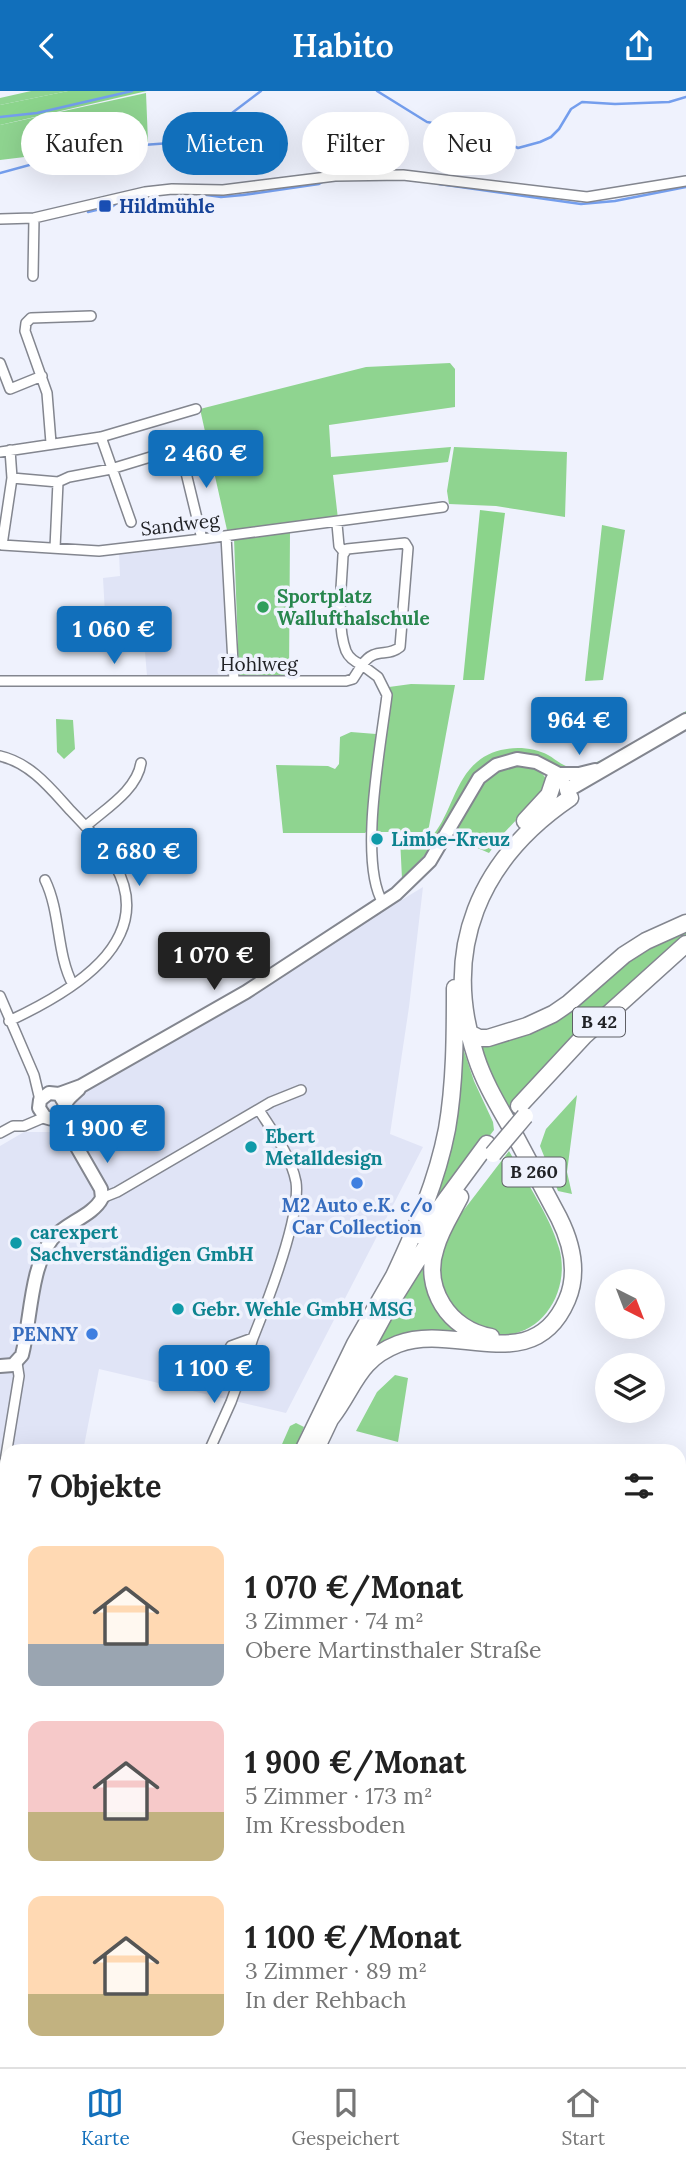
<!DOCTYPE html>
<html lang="de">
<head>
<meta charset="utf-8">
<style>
  :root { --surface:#fff; --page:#f6f6f6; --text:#222; --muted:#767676; --line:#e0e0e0; --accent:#116fbb }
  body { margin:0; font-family:Lora,serif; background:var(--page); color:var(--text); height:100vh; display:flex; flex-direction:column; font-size:26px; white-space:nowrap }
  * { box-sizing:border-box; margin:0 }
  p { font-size:23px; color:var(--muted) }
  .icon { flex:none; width:38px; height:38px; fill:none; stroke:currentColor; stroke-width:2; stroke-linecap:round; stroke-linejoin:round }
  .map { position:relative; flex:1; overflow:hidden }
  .sheet { position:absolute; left:0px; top:1353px; width:686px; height:625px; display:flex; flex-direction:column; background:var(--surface); border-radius:21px 21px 0 0; box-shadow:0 7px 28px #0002 }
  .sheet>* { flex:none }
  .guide { position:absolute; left:21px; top:21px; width:644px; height:63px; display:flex; gap:14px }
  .needle { width:46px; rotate:138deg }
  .fabs { position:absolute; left:595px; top:1178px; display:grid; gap:14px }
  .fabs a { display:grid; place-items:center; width:70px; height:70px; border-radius:50%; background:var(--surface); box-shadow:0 7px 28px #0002; font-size:35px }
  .price { position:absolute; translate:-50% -60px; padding:0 16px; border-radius:7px; background:var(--accent); color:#fff; font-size:23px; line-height:46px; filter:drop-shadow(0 2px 4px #0008) }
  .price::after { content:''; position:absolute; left:50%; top:42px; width:21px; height:16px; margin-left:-10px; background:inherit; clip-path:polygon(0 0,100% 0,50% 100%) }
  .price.active { background:#222; color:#fff }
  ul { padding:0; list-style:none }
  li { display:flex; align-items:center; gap:21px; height:175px; padding:0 28px }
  li span { display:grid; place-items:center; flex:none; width:196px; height:140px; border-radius:14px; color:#555 }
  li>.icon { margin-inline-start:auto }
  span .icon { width:84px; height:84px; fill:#fffc; stroke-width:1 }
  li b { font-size:30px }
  h2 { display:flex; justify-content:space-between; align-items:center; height:84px; padding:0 28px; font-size:30px }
  .chip { padding:0 24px; border-radius:32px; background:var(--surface); box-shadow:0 7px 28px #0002; font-size:24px; line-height:63px }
  .chip.active { background:var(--accent); color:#fff }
  header { display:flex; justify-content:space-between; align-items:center; height:91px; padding:0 28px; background:var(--accent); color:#fff; font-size:32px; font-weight:600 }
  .dock { display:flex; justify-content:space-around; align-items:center; height:98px; border-top:2px solid var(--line); background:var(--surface); font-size:19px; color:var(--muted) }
  .dock a { display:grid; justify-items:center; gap:4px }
  .dock .active { color:var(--accent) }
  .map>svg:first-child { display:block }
  .built { fill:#e0e4f6 }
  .green { fill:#8fd490 }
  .forest { fill:#8bd48b }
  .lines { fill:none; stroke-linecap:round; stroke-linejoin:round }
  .stream { stroke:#749eed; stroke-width:2.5 }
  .street-casing { stroke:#83868f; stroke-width:12 }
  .secondary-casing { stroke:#83868f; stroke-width:16 }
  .primary-casing { stroke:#83868f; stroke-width:18 }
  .highway-casing { stroke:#83868f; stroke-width:19 }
  .street { stroke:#fff; stroke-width:9 }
  .secondary { stroke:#fff; stroke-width:12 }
  .primary { stroke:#fff; stroke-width:14 }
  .highway { stroke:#fff; stroke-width:16 }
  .highway-bridge-casing { stroke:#83868f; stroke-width:19; stroke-linecap:butt }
  .highway-bridge { stroke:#fff; stroke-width:16 }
  .transit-dot { fill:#1a4fb4; stroke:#eff2fd; stroke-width:2.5 }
  .leisure-dot { fill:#2e9e5b; stroke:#eff2fd; stroke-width:2.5 }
  .culture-dot { fill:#0f9aa8; stroke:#eff2fd; stroke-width:2.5 }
  .shop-dot { fill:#3f7fe0; stroke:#eff2fd; stroke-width:2.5 }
  .labels { text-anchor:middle; stroke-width:7; stroke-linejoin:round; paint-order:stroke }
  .shield { fill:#eff2fd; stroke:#5f6066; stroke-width:2 }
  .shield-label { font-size:18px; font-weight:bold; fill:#212226 }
  .transit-label { font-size:19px; font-weight:bold; fill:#164399; stroke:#eff2fd; text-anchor:start }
  .street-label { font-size:19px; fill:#212226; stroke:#eff2fd }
  .leisure-label { font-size:19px; font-weight:bold; fill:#27864d; stroke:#eff2fd; text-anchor:start }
  .culture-label { font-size:19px; font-weight:bold; fill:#0d838f; stroke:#eff2fd; text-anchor:start }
  .shop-label { font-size:19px; font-weight:bold; fill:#366cbe; stroke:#eff2fd }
</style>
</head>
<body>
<header><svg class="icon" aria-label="back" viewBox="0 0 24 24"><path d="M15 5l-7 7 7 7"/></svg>Habito<svg class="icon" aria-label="share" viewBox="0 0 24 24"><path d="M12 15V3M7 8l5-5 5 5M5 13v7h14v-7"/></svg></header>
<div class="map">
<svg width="686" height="1976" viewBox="0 0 686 1976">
  <rect width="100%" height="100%" fill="#eff2fd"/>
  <path class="built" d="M 221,447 L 232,585 L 147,585 L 145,561 L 107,559 L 103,487 L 120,485 L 119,462 Z
    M 423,796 L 409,916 L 390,1043 L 423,1056 L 286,1322 L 99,1278 L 83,1360 L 7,1360 L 7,1504 L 0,1502 L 0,1055 L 24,1041 L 51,1041 L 71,1028 L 71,1014 L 74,1007 Z"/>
  <path class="green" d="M 31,0 L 68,0 L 0,14 L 0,7 Z
    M 146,2 L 148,51 L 0,69 L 0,34 Z
    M 450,272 L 455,278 L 455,316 L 329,334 L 331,366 L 451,356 L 448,371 L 333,384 L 338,428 L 227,439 L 200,318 L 366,276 Z
    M 454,356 L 567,361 L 565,426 L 496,415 L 449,413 L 447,400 Z
    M 602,434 L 625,439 L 603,589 L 585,590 Z
    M 290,440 L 289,585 L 239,586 L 234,447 Z
    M 411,593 L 455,594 L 428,741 L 376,741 L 374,740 L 386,647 L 389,596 Z
    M 686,620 L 686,626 L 602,671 L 578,681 L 498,669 L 439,752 L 433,744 C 451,722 455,689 477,671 C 495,655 527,653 548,664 C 557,669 565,678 577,677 C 601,675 663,634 686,620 Z
    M 56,628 L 73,629 L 75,658 L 64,668 L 57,661 Z
    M 351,641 L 376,643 L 367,740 L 365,742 L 283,742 L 276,674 L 328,675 L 335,678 L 339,673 L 340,646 Z
    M 517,673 C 532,676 546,679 548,695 L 503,743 L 489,762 L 452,746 C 470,712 478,684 517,673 Z
    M 427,746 L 430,747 L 433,755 L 402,788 L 400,747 Z
    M 686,837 L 686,847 L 536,990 L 504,1024 L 481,970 L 481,952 L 519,942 L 617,873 Z
    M 459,945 L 474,990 L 493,1031 L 494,1039 L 451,1095 L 424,1124 Z
    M 577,1004 L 567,1081 L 572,1103 L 558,1100 L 540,1055 L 546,1038 Z
    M 509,1060 C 526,1091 549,1123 559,1157 C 571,1197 544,1247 497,1244 C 483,1243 466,1230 453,1224 L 435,1177 L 450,1137 Z
    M 432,1157 L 429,1183 L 470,1243 L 449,1245 L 367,1271 L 375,1250 Z
    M 395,1284 L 408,1287 L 398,1351 L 356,1340 L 377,1301 Z
    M 296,1332 L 304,1336 L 294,1360 L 279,1360 L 290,1335 Z"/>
  <path class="forest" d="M 68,0 L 147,0 L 0,34 L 0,14 Z
    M 480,419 L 505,422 L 484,589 L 463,589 Z"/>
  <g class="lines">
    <path class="stream" d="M 377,0 L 427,31 L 482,40 L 518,57 L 540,51 L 551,46 L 559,38 L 571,18 L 582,11 L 615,13 L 669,11 L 686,6
      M 0,26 L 37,22 L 132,0
      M 0,82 L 88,58 L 198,50 L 210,45 L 228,25 L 261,0
      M 439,93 L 581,113 L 615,110 L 686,96
      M 200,103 L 221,106 L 243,104 L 319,93 L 324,90
      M 88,121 L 113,115 L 117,112"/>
    <defs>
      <path id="street" d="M 0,128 L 34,127 L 145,101 L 172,98 L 223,99 L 335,85 L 403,84 L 587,106 L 686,90
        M 33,185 L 34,127
        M 0,272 L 10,298 L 42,285
        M 101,346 L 131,431
        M 51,352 L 47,302 L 25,240 L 26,232 L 31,227 L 91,225
        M 180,357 L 202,448
        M 10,359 L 12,387 L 2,454 L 99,460 L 202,448 L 443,416
        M 0,361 L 101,346 L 196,318
        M 12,387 L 58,391
        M 337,433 L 339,455 L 344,461
        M 226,445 L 234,590
        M 405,452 L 408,457 L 400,556 C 387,567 375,555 362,574 C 355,571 349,567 346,560 C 336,534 342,491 343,464 L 347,458 Z
        M 55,457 L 58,391 L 69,386 L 111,378 L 203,350
        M 0,590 L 346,590 L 353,588 L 362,574 L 378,586 L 387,604 C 381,654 358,771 383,812
        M 0,665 C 31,672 51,698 71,720 C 87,737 104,754 115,774 C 159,852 67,903 9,930
        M 86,735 C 105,718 137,699 141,672
        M 45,789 C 61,822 56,862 73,894
        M 0,905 L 34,984 L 40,1009
        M 0,1042 L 13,1035 L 24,1035 L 45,1026
        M 102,1107 L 117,1101 L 271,1011 L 301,999
        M 253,1247 L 243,1278 L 227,1270 L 226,1264 L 231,1255 L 253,1247 C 267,1212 301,1125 296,1091 C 291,1065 273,1041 259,1019
        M 209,1360 L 231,1311 L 243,1278
        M 0,1401 L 19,1285 L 17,1272
        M 0,1567 L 7,1569"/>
      <path id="secondary" d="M 559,683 L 579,683 L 595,679
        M 59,1003 L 81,995 L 246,901 L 396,803 L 430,770 L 479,687 L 496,674 L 517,668 L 536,671 L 559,683 L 567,699
        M 65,1013 L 59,1003 L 49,1002 L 40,1009 L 39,1017 L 45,1026 C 62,1032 60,1023 66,1012 C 68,1007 75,1002 79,998
        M 0,1275 L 13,1274 L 22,1264 C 31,1229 30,1177 52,1148 C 65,1132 93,1125 102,1107 L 101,1098 L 74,1051 L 64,1022"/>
      <path id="primary" d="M 570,707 L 567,699 L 686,630"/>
      <path id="highway" d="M 525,730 L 549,704 L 554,689
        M 469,942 L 479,947 L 488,947 L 527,935 L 553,923 L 569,912 L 624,864 L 646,850 L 686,832
        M 519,1015 L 584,945 L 686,853
        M 460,1106 C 452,1122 441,1138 436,1156 C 422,1197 449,1239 491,1246
        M 420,1144 L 487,1053
        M 394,1185 C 416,1138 437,1090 447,1038 C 455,992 455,943 455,897
        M 354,1279 L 390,1213 L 435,1141
        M 331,1327 C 355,1296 357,1269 398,1253 C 456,1231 533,1288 567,1209 C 579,1181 572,1153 559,1127 C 543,1097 527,1067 511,1037 C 498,1014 484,991 476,966 C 440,858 480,768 570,707
        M 303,1360 L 355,1253 L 398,1178
        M 315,1360 L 335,1318
        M 1,1976 L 7,1965
        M 15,1976 L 19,1970"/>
    </defs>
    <use href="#street" class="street-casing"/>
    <use href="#secondary" class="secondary-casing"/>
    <use href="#primary" class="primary-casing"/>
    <use href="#highway" class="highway-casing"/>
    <use href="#street" class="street"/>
    <use href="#secondary" class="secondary"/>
    <use href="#primary" class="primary"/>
    <use href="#highway" class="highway"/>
    <defs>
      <path id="highway-bridge" d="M 493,1063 L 525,1025"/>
    </defs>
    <use href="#highway-bridge" class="highway-bridge-casing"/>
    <use href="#highway-bridge" class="highway-bridge"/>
  </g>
  <rect class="transit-dot" x="98" y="108" width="14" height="14" rx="3.5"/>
  <circle class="leisure-dot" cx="263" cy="516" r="7"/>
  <g class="culture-dot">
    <circle cx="377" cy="748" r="7"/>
    <circle cx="251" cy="1056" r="7"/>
    <circle cx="16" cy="1152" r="7"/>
    <circle cx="178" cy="1218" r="7"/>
  </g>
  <g class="shop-dot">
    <circle cx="357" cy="1092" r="7"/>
    <circle cx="92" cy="1243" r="7"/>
  </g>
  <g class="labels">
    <g class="shield">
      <rect x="573" y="916.5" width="52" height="29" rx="5"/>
      <rect x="502.5" y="1066.5" width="63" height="29" rx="5"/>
    </g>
    <g class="shield-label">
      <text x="599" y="937">B 42</text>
      <text x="534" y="1087">B 260</text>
    </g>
    <g class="transit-label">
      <text x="119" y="122">Hildmühle</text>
    </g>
    <g class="street-label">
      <text transform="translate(180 433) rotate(-7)" y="7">Sandweg</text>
      <text x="259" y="580">Hohlweg</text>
    </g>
    <g class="leisure-label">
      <text x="277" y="512">Sportplatz<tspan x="277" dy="22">Wallufthalschule</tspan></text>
    </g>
    <g class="culture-label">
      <text x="391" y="755">Limbe-Kreuz</text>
      <text x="265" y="1052">Ebert<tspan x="265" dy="22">Metalldesign</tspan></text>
      <text x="30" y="1148">carexpert<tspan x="30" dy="22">Sachverständigen GmbH</tspan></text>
      <text x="192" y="1225">Gebr. Wehle GmbH MSG</text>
    </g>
    <g class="shop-label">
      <text x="357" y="1121">M2 Auto e.K. c/o<tspan x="357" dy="22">Car Collection</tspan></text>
      <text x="78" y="1250" text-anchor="end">PENNY</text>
    </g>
  </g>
</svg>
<div class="fabs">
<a><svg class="needle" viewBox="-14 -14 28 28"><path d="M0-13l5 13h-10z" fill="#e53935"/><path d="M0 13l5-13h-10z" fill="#767676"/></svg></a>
<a><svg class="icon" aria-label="layers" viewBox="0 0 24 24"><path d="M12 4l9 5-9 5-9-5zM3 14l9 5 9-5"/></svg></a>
</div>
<b class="price" style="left:206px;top:399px">2 460 €</b>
<b class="price" style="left:114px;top:575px">1 060 €</b>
<b class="price" style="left:579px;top:666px">964 €</b>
<b class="price" style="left:139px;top:797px">2 680 €</b>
<b class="price active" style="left:214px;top:901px">1 070 €</b>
<b class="price" style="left:107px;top:1074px">1 900 €</b>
<b class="price" style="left:214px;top:1314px">1 100 €</b>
<div class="guide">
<a class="chip">Kaufen</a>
<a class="chip active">Mieten</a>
<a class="chip">Filter</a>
<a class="chip">Neu</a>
</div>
<section class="sheet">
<h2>7 Objekte<svg class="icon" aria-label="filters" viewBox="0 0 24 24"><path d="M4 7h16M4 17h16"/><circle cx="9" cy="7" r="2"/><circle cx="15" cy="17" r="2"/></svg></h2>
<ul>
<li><span style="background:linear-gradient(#ffd9b3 70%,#9aa5b1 0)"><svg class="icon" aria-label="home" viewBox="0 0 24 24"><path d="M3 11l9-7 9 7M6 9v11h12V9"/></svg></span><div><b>1 070 €/Monat</b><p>3 Zimmer · 74 m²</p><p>Obere Martinsthaler Straße</p></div></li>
<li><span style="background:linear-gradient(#f6c9c9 65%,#c2b280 0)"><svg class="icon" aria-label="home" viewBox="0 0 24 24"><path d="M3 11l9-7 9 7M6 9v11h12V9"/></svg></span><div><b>1 900 €/Monat</b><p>5 Zimmer · 173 m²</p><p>Im Kressboden</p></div></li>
<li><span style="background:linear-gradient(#ffd9b3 70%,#c2b280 0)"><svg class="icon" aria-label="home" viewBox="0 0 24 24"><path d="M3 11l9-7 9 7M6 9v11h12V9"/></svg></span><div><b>1 100 €/Monat</b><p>3 Zimmer · 89 m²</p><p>In der Rehbach</p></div></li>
</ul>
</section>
</div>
<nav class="dock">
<a class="active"><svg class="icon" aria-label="map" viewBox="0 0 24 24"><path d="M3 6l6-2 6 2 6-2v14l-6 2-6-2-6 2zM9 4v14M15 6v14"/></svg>Karte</a>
<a><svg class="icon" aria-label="saved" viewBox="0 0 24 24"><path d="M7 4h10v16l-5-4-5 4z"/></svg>Gespeichert</a>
<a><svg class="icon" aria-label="home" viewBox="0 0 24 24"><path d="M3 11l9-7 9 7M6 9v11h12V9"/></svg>Start</a>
</nav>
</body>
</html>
